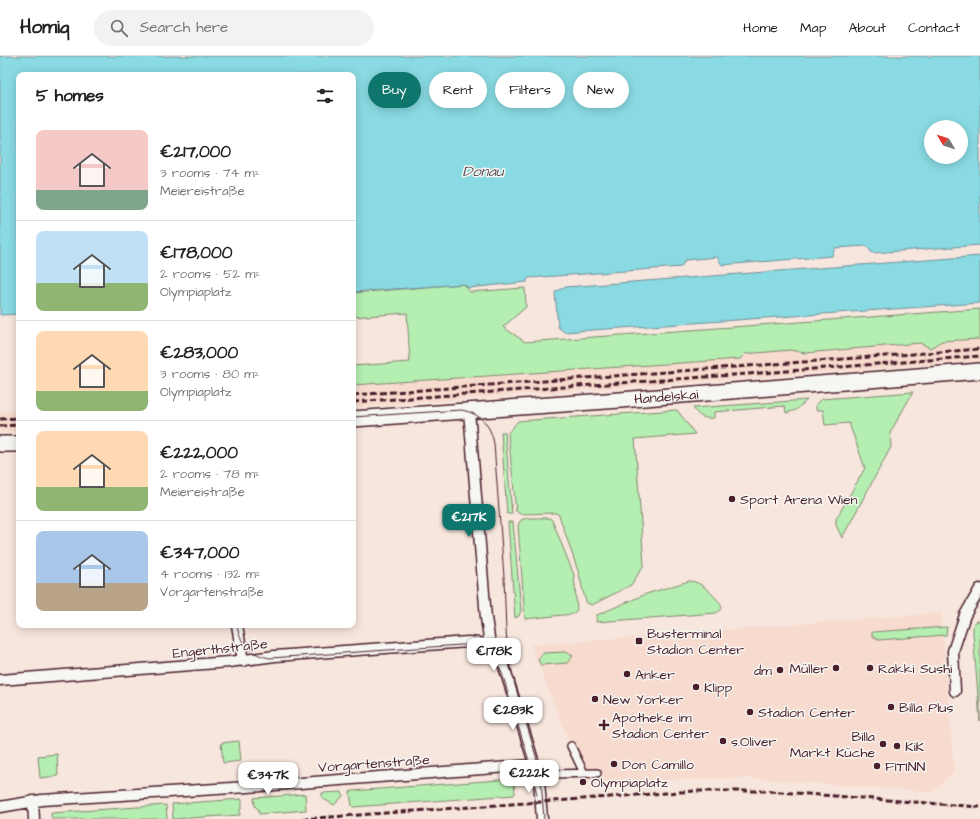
<!DOCTYPE html>
<html lang="en">
<head>
<meta charset="utf-8">
<style>
  :root { --surface:#fff; --page:#f2f2f2; --text:#222; --muted:#767676; --line:#e0e0e0; --accent:#0f766e }
  body { margin:0; font-family:"Architects Daughter",sans-serif; background:var(--page); color:var(--text); height:100vh; display:flex; flex-direction:column; font-size:15px; white-space:nowrap }
  * { box-sizing:border-box; margin:0 }
  p { font-size:13px; color:var(--muted) }
  .icon { flex:none; width:22px; height:22px; fill:none; stroke:currentColor; stroke-width:2; stroke-linecap:round; stroke-linejoin:round }
  .map { position:relative; flex:1; overflow:hidden }
  .drawer { position:absolute; left:16px; top:16px; width:340px; height:556px; display:flex; flex-direction:column; background:var(--surface); border-radius:8px; box-shadow:0 2px 10px #0003 }
  .drawer>* { flex:none }
  .top-card { position:absolute; left:368px; top:16px; width:380px; height:36px; display:flex; gap:8px }
  .needle { width:26px; rotate:309deg }
  .tools { position:absolute; left:924px; top:64px; display:grid; gap:8px }
  .tools a { display:grid; place-items:center; width:44px; height:44px; border-radius:50%; background:var(--surface); box-shadow:0 2px 10px #0003; font-size:20px }
  .price { position:absolute; translate:-50% -34px; padding:0 9px; border-radius:8px; background:#fff; color:#222; font-size:13px; line-height:26px; filter:drop-shadow(0 1px 2px #0008) }
  .price::after { content:''; position:absolute; left:50%; top:24px; width:12px; height:9px; margin-left:-6px; background:inherit; clip-path:polygon(0 0,100% 0,50% 100%) }
  .price.active { background:var(--accent); color:#fff }
  ul { padding:0; list-style:none }
  li { display:flex; align-items:center; gap:12px; height:100px; padding:0 20px }
  li+li { border-top:1px solid var(--line) }
  li span { display:grid; place-items:center; flex:none; width:112px; height:80px; border-radius:8px; color:#555 }
  li>.icon { margin-inline-start:auto }
  span .icon { width:48px; height:48px; fill:#fffc; stroke-width:1 }
  li b { font-size:17px }
  h2 { display:flex; justify-content:space-between; align-items:center; height:48px; padding:0 20px; font-size:17px }
  .tag { padding:0 14px; border-radius:18px; background:var(--surface); box-shadow:0 2px 10px #0003; font-size:14px; line-height:36px }
  .tag.active { background:var(--accent); color:#fff }
  header { display:flex; align-items:center; gap:24px; box-sizing:border-box; height:56px; padding:0 20px; background:var(--surface); border-bottom:1px solid var(--line) }
  header strong { font-size:19px }
  nav { display:flex; gap:22px; margin-inline-start:auto; font-size:14px }
  .search { width:280px; height:36px; background:var(--page); display:flex; align-items:center; gap:10px; box-sizing:border-box; padding:0 14px; border-radius:22px; color:var(--muted); font-size:15px }
  .map>svg:first-child { display:block }
  .built { fill:#f7dbce }
  .green { fill:#b5eeb1; stroke:#80866e }
  .water { fill:#89dae2; stroke:#708f99; fill-rule:evenodd }
  .lines { fill:none; stroke-linecap:round; stroke-linejoin:round }
  .pedestrian-casing { stroke:#4a1f2b; stroke-width:10 }
  .minor-casing { stroke:#4a1f2b; stroke-width:13 }
  .primary-casing { stroke:#4a1f2b; stroke-width:18 }
  .pedestrian { stroke:#f6f6f2; stroke-width:7 }
  .minor { stroke:#f6f6f2; stroke-width:10 }
  .primary { stroke:#f6f6f2; stroke-width:15 }
  .tram { stroke:#4a1f2b; stroke-width:1 }
  .rail { stroke:#4a1f2b; stroke-width:3; stroke-dasharray:6 3; stroke-linecap:butt }
  .poi-dot { fill:#4a1f2b; stroke:#f6f6f2; stroke-width:1.5 }
  .labels { text-anchor:middle; stroke-width:3; stroke-linejoin:round; paint-order:stroke }
  .street-label { font-size:14px; fill:#4a1f2b; stroke:#f6f6f2 }
  .poi-label { font-size:14px; fill:#4a1f2b; stroke:#f6f6f2; text-anchor:start }
  .water-label { font-size:15px; font-style:italic; fill:#5a4e59; stroke:#f6f6f2 }
</style>
</head>
<body>
<header>
<strong>Homiq</strong>
<div class="search"><svg class="icon" aria-label="search" viewBox="0 0 24 24"><circle cx="10" cy="10" r="6"/><path d="M15 15l6 6"/></svg>Search here</div>
<nav><a>Home</a><a>Map</a><a>About</a><a>Contact</a></nav>
</header>
<div class="map">
<svg width="980" height="763" viewBox="0 0 980 763">
  <rect width="100%" height="100%" fill="#f7e6dd"/>
  <filter id="ink" filterUnits="userSpaceOnUse"><feTurbulence type="fractalNoise" baseFrequency=".025" numOctaves="2"/><feDisplacementMap in="SourceGraphic" scale="8" xChannelSelector="R" yChannelSelector="G"/><feConvolveMatrix kernelMatrix="1 2 1 2 8 2 1 2 1" color-interpolation-filters="sRGB"/></filter>
  <g filter="url(#ink)">
    <path class="built" d="M 980,283 L 980,305 L 353,351 L 353,330 L 740,303 L 745,298 L 790,294 L 805,297 L 920,287 L 930,292 L 942,285 Z
      M 19,354 L 19,375 L 0,377 L 0,356 Z
      M 941,557 L 954,715 L 933,736 L 744,722 L 585,726 L 531,589 Z"/>
    <path class="green" d="M 464,228 L 470,236 L 525,232 L 526,251 L 503,271 L 525,286 L 980,253 L 980,283 L 942,285 L 930,292 L 920,287 L 805,297 L 790,294 L 745,298 L 740,303 L 353,329 L 353,310 L 410,306 L 407,257 L 353,261 L 353,237 Z
      M 913,336 L 890,377 L 891,391 L 842,482 L 836,469 L 836,463 L 865,412 L 849,367 L 825,369 L 823,354 L 816,354 L 816,348 L 821,343 Z
      M 807,344 L 796,354 L 786,357 L 785,350 L 714,356 L 714,362 C 704,363 699,361 693,352 Z
      M 677,354 L 695,378 L 635,383 L 644,509 L 631,529 L 592,549 L 587,547 L 585,543 L 579,518 L 559,459 L 556,457 L 520,458 L 516,455 L 508,377 L 518,365 Z
      M 501,376 L 505,376 L 512,458 L 507,458 Z
      M 527,462 L 549,462 L 552,464 L 574,519 L 577,554 L 573,558 L 525,563 L 518,469 L 521,464 Z
      M 508,466 L 513,466 L 521,554 L 519,560 L 515,562 Z
      M 689,525 C 702,525 712,538 721,548 C 723,553 720,555 716,557 L 596,566 L 597,559 L 646,538 Z
      M 977,565 L 980,565 L 980,665 L 973,577 L 973,569 Z
      M 947,571 L 946,579 L 878,584 L 872,580 L 872,576 Z
      M 566,596 L 573,600 L 567,607 L 541,609 L 538,604 L 543,597 Z
      M 239,685 L 241,705 L 223,707 L 221,687 Z
      M 57,698 L 58,720 L 40,722 L 38,700 Z
      M 512,723 L 514,724 L 515,737 L 514,739 L 353,751 L 352,750 L 350,736 L 352,735 Z
      M 342,736 L 343,740 L 334,749 L 322,742 L 322,737 Z
      M 305,738 L 306,754 L 259,758 L 258,753 L 255,750 L 254,742 Z
      M 242,743 L 242,751 L 240,754 L 240,759 L 173,763 L 172,748 Z
      M 166,749 L 167,763 L 52,763 L 51,757 Z"/>
    <path class="water" d="M 0,0 L 980,0 L 980,189 L 872,197 L 867,190 L 835,192 L 832,200 L 722,209 L 717,201 L 685,204 L 681,211 L 528,222 L 527,226 L 468,232 L 464,228 L 353,236 L 353,19 L 19,19 L 19,258 L 0,259 ZM 931,71 L 961,71 L 961,101 L 931,101 Z
      M 980,200 L 980,247 L 564,276 L 558,271 L 555,236 L 565,231 Z"/>
    <g class="lines">
      <defs>
        <path id="pedestrian" d="M 571,690 L 584,717
          M 552,718 L 597,717"/>
        <path id="minor" d="M 469,355 L 486,562 L 490,588
          M 237,569 L 243,605
          M 490,588 L 501,601 L 530,694 L 539,725 L 542,763
          M 0,624 L 229,606 L 275,600 L 468,586 L 490,588
          M 955,635 L 953,595 L 965,559 L 980,533
          M 33,745 L 34,763
          M 0,751 L 42,744 L 248,731 L 534,709"/>
        <g id="primary">
          <path id="s1" d="M 353,363 L 620,344 L 980,315"/>
          <path d="M 0,388 L 19,388"/>
        </g>
      </defs>
      <use href="#pedestrian" class="pedestrian-casing"/>
      <use href="#minor" class="minor-casing"/>
      <use href="#primary" class="primary-casing"/>
      <use href="#pedestrian" class="pedestrian"/>
      <use href="#minor" class="minor"/>
      <use href="#primary" class="primary"/>
      <path class="tram" d="M 353,361 L 461,354 C 480,357 491,369 494,388 L 504,521 L 506,575 L 508,597 L 515,629 L 536,700 L 541,724 L 544,763
        M 237,569 C 239,588 252,599 270,602 L 461,589 C 474,589 485,592 494,603 C 503,614 506,632 510,645 C 520,676 531,707 537,739"/>
      <path class="rail" d="M 353,339 L 980,293
        M 353,346 L 775,316 L 980,300
        M 0,363 L 19,362
        M 0,370 L 19,369
        M 302,763 L 694,735 L 768,735 L 980,751"/>
    </g>
  </g>
  <g class="poi-dot">
    <circle cx="732" cy="443" r="4"/>
    <rect x="635" y="581" width="8" height="8" rx="2"/>
    <circle cx="836" cy="612" r="4"/>
    <circle cx="870" cy="612" r="4"/>
    <circle cx="780" cy="614" r="4"/>
    <circle cx="627" cy="618" r="4"/>
    <circle cx="696" cy="631" r="4"/>
    <circle cx="595" cy="643" r="4"/>
    <circle cx="891" cy="651" r="4"/>
    <circle cx="750" cy="656" r="4"/>
    <path d="M602 663h4v4h4v4h-4v4h-4v-4h-4v-4h4z"/>
    <circle cx="723" cy="685" r="4"/>
    <circle cx="883" cy="688" r="4"/>
    <circle cx="897" cy="690" r="4"/>
    <circle cx="614" cy="708" r="4"/>
    <circle cx="877" cy="710" r="4"/>
    <circle cx="583" cy="726" r="4"/>
  </g>
  <g class="labels">
    <g class="street-label">
      <text dy="5" stroke="none"><textPath href="#s1" startOffset="314">Handelskai</textPath></text>
      <text transform="translate(220 592) rotate(-6)" y="5">Engerthstraße</text>
      <text transform="translate(374 707) rotate(-4)" y="5">Vorgartenstraße</text>
    </g>
    <g class="poi-label">
      <text x="740" y="448">Sport Arena Wien</text>
      <text x="647" y="582">Busterminal<tspan x="647" dy="16">Stadion Center</tspan></text>
      <text x="828" y="617" text-anchor="end">Müller</text>
      <text x="878" y="617">Rakki Sushi</text>
      <text x="772" y="619" text-anchor="end">dm</text>
      <text x="635" y="623">Anker</text>
      <text x="704" y="636">Klipp</text>
      <text x="603" y="648">New Yorker</text>
      <text x="899" y="656">Billa Plus</text>
      <text x="758" y="661">Stadion Center</text>
      <text x="612" y="666">Apotheke im<tspan x="612" dy="16">Stadion Center</tspan></text>
      <text x="875" y="685" text-anchor="end">Billa<tspan x="875" dy="16">Markt Küche</tspan></text>
      <text x="731" y="690">s.Oliver</text>
      <text x="905" y="695">KiK</text>
      <text x="622" y="713">Don Camillo</text>
      <text x="885" y="715">FITINN</text>
      <text x="591" y="731">Olympiaplatz</text>
    </g>
    <g class="water-label">
      <text x="483" y="120">Donau</text>
    </g>
  </g>
</svg>
<div class="tools">
<a><svg class="needle" viewBox="-14 -14 28 28"><path d="M0-13l5 13h-10z" fill="#e53935"/><path d="M0 13l5-13h-10z" fill="#767676"/></svg></a>
</div>
<b class="price active" style="left:469px;top:482px">€217K</b>
<b class="price" style="left:494px;top:616px">€178K</b>
<b class="price" style="left:513px;top:675px">€283K</b>
<b class="price" style="left:529px;top:738px">€222K</b>
<b class="price" style="left:268px;top:740px">€347K</b>
<div class="top-card">
<a class="tag active">Buy</a>
<a class="tag">Rent</a>
<a class="tag">Filters</a>
<a class="tag">New</a>
</div>
<section class="drawer">
<h2>5 homes<svg class="icon" aria-label="filters" viewBox="0 0 24 24"><path d="M4 7h16M4 17h16"/><circle cx="9" cy="7" r="2"/><circle cx="15" cy="17" r="2"/></svg></h2>
<ul>
<li><span style="background:linear-gradient(#f6c9c9 75%,#7fa58c 0)"><svg class="icon" aria-label="home" viewBox="0 0 24 24"><path d="M3 11l9-7 9 7M6 9v11h12V9"/></svg></span><div><b>€217,000</b><p>3 rooms · 74 m²</p><p>Meiereistraße</p></div></li>
<li><span style="background:linear-gradient(#bfe0f5 65%,#8fb573 0)"><svg class="icon" aria-label="home" viewBox="0 0 24 24"><path d="M3 11l9-7 9 7M6 9v11h12V9"/></svg></span><div><b>€178,000</b><p>2 rooms · 52 m²</p><p>Olympiaplatz</p></div></li>
<li><span style="background:linear-gradient(#ffd9b3 75%,#8fb573 0)"><svg class="icon" aria-label="home" viewBox="0 0 24 24"><path d="M3 11l9-7 9 7M6 9v11h12V9"/></svg></span><div><b>€283,000</b><p>3 rooms · 80 m²</p><p>Olympiaplatz</p></div></li>
<li><span style="background:linear-gradient(#ffd9b3 70%,#8fb573 0)"><svg class="icon" aria-label="home" viewBox="0 0 24 24"><path d="M3 11l9-7 9 7M6 9v11h12V9"/></svg></span><div><b>€222,000</b><p>2 rooms · 78 m²</p><p>Meiereistraße</p></div></li>
<li><span style="background:linear-gradient(#a9c7e8 65%,#b9a48a 0)"><svg class="icon" aria-label="home" viewBox="0 0 24 24"><path d="M3 11l9-7 9 7M6 9v11h12V9"/></svg></span><div><b>€347,000</b><p>4 rooms · 132 m²</p><p>Vorgartenstraße</p></div></li>
</ul>
</section>
</div>
</body>
</html>
